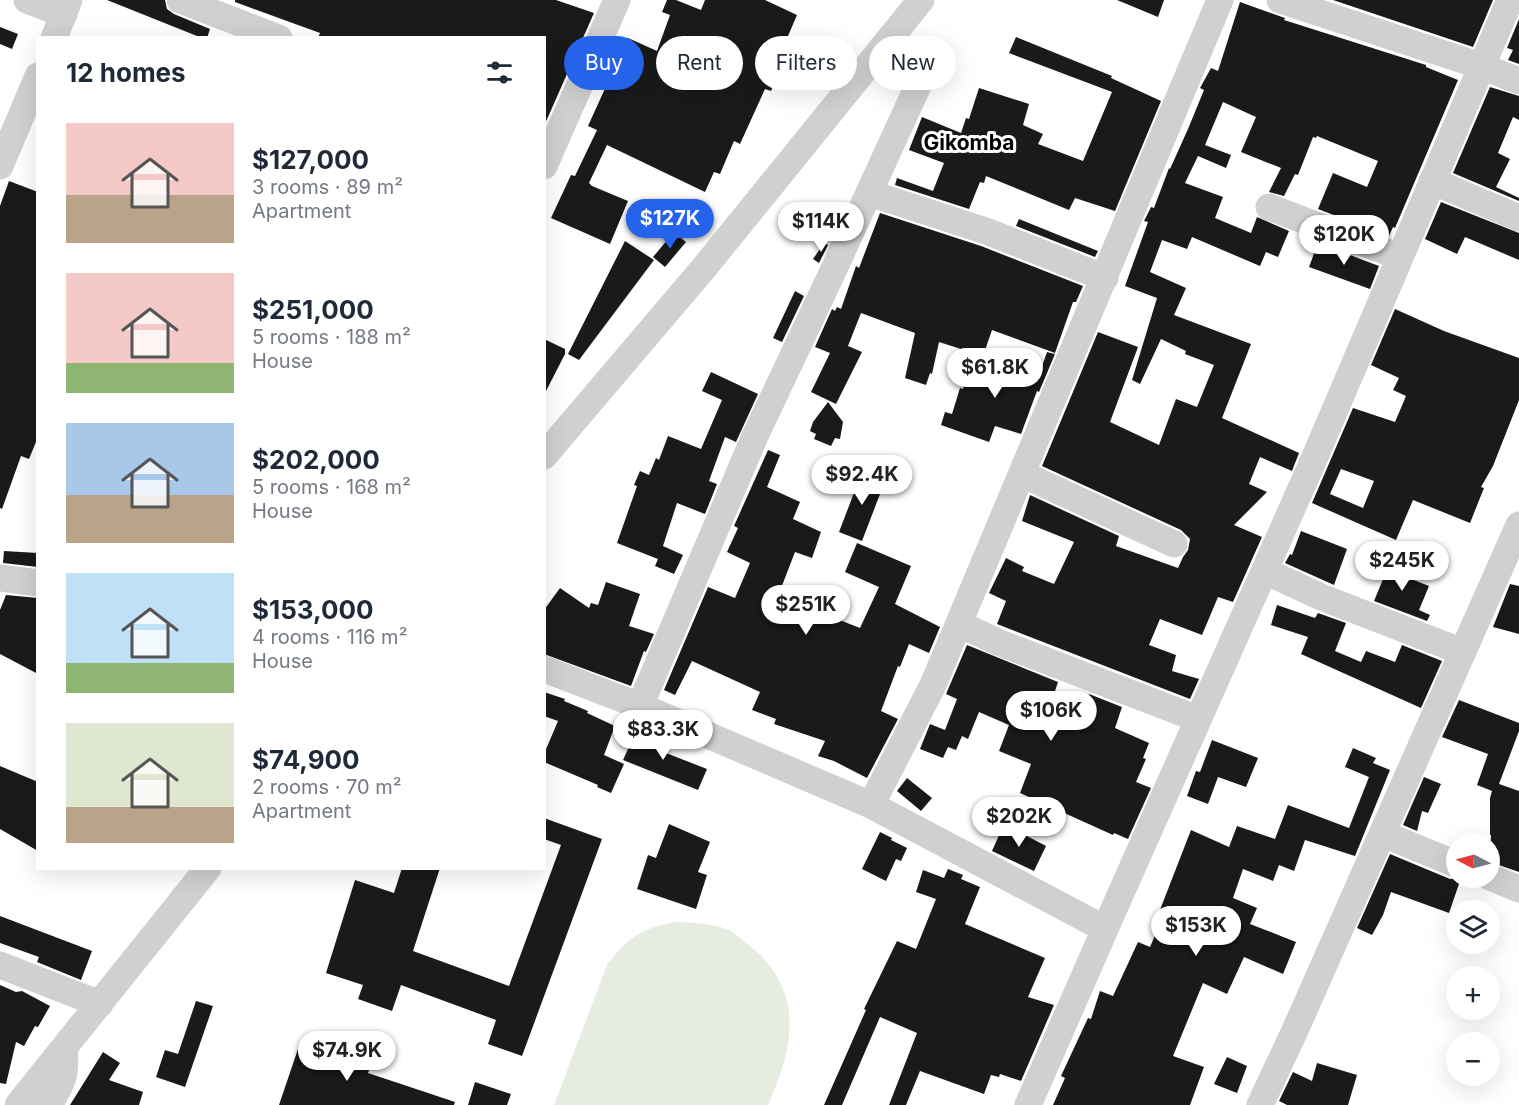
<!DOCTYPE html>
<html lang="en">
<head>
<meta charset="utf-8">
<style>
  :root { --surface:#fff; --page:#f2f2f3; --text:#1f2937; --muted:#747a83; --accent:#2563eb }
  body { margin:0; font-family:Inter,sans-serif; background:var(--page); color:var(--text); height:100vh; display:flex; flex-direction:column; font-size:22px; white-space:nowrap }
  * { box-sizing:border-box; margin:0 }
  p { font-size:20px; color:var(--muted) }
  .icon { flex:none; width:33px; height:33px; fill:none; stroke:currentColor; stroke-width:2; stroke-linecap:round; stroke-linejoin:round }
  .map { position:relative; flex:1; overflow:hidden }
  .sheet { position:absolute; left:36px; top:36px; width:510px; height:834px; display:flex; flex-direction:column; background:var(--surface); border-radius:0px; box-shadow:0 6px 24px #0002 }
  .sheet>* { flex:none }
  .guide { position:absolute; left:564px; top:36px; width:570px; height:54px; display:flex; gap:12px }
  .needle { width:39px; rotate:276deg }
  .tools { position:absolute; left:1446px; top:834px; display:grid; gap:12px }
  .tools a { display:grid; place-items:center; width:54px; height:54px; border-radius:50%; background:var(--surface); box-shadow:0 6px 24px #0002; font-size:30px }
  .price { position:absolute; translate:-50% -51px; padding:0 14px; border-radius:21px; background:#fff; color:#222; font-size:20px; line-height:39px; filter:drop-shadow(0 2px 3px #0008) }
  .price::after { content:''; position:absolute; left:50%; top:36px; width:18px; height:14px; margin-left:-9px; background:inherit; clip-path:polygon(0 0,100% 0,50% 100%) }
  .price.current { background:var(--accent); color:#fff }
  ul { padding:0; list-style:none }
  li { display:flex; align-items:center; gap:18px; height:150px; padding:0 30px }
  li span { display:grid; place-items:center; flex:none; width:168px; height:120px; border-radius:0px; color:#555 }
  li>.icon { margin-inline-start:auto }
  span .icon { width:72px; height:72px; fill:#fffc; stroke-width:1 }
  li b { font-size:26px }
  h2 { display:flex; justify-content:space-between; align-items:center; height:72px; padding:0 30px; font-size:26px }
  .chip { padding:0 21px; border-radius:27px; background:var(--surface); box-shadow:0 6px 24px #0002; font-size:21px; line-height:54px }
  .chip.current { background:var(--accent); color:#fff }
  .map>svg:first-child { display:block }
  .green { fill:#e6ecdf }
  .building { fill:#1a1a1a; fill-rule:evenodd }
  .lines { fill:none; stroke-linecap:round; stroke-linejoin:round }
  .minor { stroke:#d0d0d0; stroke-width:27 }
  .labels { text-anchor:middle; stroke-width:6; stroke-linejoin:round; paint-order:stroke }
  .quarter-label { font-size:21px; font-weight:bold; fill:#000; stroke:#fff }
</style>
</head>
<body>
<div class="map">
<svg width="1519" height="1105" viewBox="0 0 1519 1105">
  <rect width="100%" height="100%" fill="#fff"/>
  <path class="green" d="M 676,922 C 694,923 714,923 731,931 C 737,935 743,941 749,945 C 780,970 795,1003 788,1043 C 785,1064 776,1086 768,1105 L 554,1105 L 607,965 C 628,937 642,928 676,922 Z"/>
  <path class="building" d="M 107,0 L 165,0 L 167,9 L 174,14 L 210,29 L 207,38 L 202,38 Z
    M 235,0 L 556,0 L 594,13 L 544,126 L 544,38 L 318,38 L 320,33 L 235,2 Z
    M 667,0 L 676,0 L 701,10 L 705,0 L 765,0 L 797,15 L 785,43 L 846,67 L 835,81 L 783,60 L 771,91 L 765,89 L 740,144 L 734,141 L 720,174 L 714,172 L 705,192 L 607,145 L 589,183 L 592,186 L 628,201 L 610,244 L 551,218 L 571,175 L 575,176 L 597,130 L 588,126 L 628,38 L 657,51 L 670,15 L 662,12 Z
    M 1117,0 L 1164,0 L 1158,17 Z
    M 1333,0 L 1493,0 L 1473,47 Z
    M 1240,2 L 1285,18 L 1284,20 L 1426,65 L 1426,67 L 1458,80 L 1395,228 L 1393,227 L 1389,236 L 1318,209 L 1333,173 L 1367,187 L 1378,161 L 1317,136 L 1316,138 L 1313,137 L 1298,175 L 1295,174 L 1284,196 L 1269,192 L 1281,168 L 1241,152 L 1256,117 L 1223,102 L 1205,145 L 1231,155 L 1226,168 L 1198,156 L 1185,183 L 1223,197 L 1215,218 L 1251,233 L 1257,217 L 1289,231 L 1278,257 L 1266,252 L 1260,266 L 1192,237 L 1187,249 L 1162,240 L 1150,272 L 1186,288 L 1174,315 L 1251,344 L 1222,418 L 1299,453 L 1292,471 L 1260,457 L 1249,484 L 1267,492 L 1234,525 L 1262,537 L 1233,602 L 1218,597 L 1202,635 L 1160,619 L 1149,645 L 1176,655 L 1172,671 L 1199,679 L 1190,699 L 997,624 L 1006,601 L 989,593 L 1006,558 L 1024,567 L 1022,571 L 1054,584 L 1074,542 L 1022,521 L 1030,495 L 1119,536 L 1116,546 L 1178,568 L 1183,557 L 1188,550 L 1190,539 L 1181,530 L 1042,466 L 1098,332 L 1138,347 L 1110,422 L 1159,445 L 1176,399 L 1197,407 L 1214,365 L 1185,354 L 1186,351 L 1161,339 L 1140,384 L 1132,380 L 1157,298 L 1125,286 L 1148,222 L 1144,221 L 1151,207 L 1154,208 L 1169,168 L 1170,169 L 1188,129 L 1204,90 L 1200,88 L 1211,68 L 1218,71 Z
    M 1519,19 L 1519,64 L 1508,60 L 1513,50 L 1507,48 Z
    M 0,27 L 18,34 L 12,49 L 0,44 Z
    M 1016,37 L 1112,76 L 1111,78 L 1161,101 L 1115,211 L 1075,198 L 1069,210 L 986,176 L 984,183 L 980,182 L 969,209 L 895,185 L 897,178 L 933,191 L 944,163 L 909,150 L 922,117 L 961,133 L 966,118 L 969,119 L 979,88 L 1029,104 L 1023,125 L 1043,134 L 1038,144 L 1083,161 L 1112,92 L 1009,53 Z
    M 1490,87 L 1519,96 L 1519,120 L 1513,117 L 1498,153 L 1510,159 L 1496,187 L 1519,198 L 1519,201 L 1453,173 Z
    M 9,181 L 38,192 L 38,437 L 29,459 L 21,456 L 2,509 L 0,508 L 0,206 Z
    M 1441,202 L 1519,233 L 1519,260 L 1465,237 L 1457,254 L 1425,239 Z
    M 880,213 L 981,246 L 1083,286 L 1076,302 L 1073,302 L 1055,353 L 992,330 L 983,356 L 939,342 L 932,374 L 930,373 L 926,385 L 905,378 L 915,333 L 861,313 L 848,346 L 862,352 L 836,404 L 811,392 L 830,353 L 815,347 L 832,309 L 835,311 L 837,307 L 841,309 L 856,266 L 859,268 Z
    M 1019,219 L 1098,251 L 1095,257 L 1016,226 Z
    M 674,232 L 686,242 L 665,267 L 653,257 Z
    M 625,241 L 654,260 L 579,360 L 568,354 Z
    M 824,243 L 828,245 L 819,263 L 813,259 Z
    M 1318,243 L 1379,266 L 1370,289 L 1309,267 Z
    M 795,291 L 804,296 L 782,342 L 773,338 Z
    M 1395,309 L 1444,331 L 1519,358 L 1519,400 L 1493,466 L 1481,487 L 1484,488 L 1470,523 L 1413,500 L 1396,540 L 1312,503 L 1353,408 L 1395,422 L 1406,396 L 1393,390 L 1399,378 L 1371,365 ZM 1341,469 L 1374,481 L 1363,508 L 1330,494 Z
    M 544,339 L 565,349 L 565,354 L 544,395 Z
    M 1047,352 L 1055,354 L 1039,392 L 1037,391 L 1021,434 L 995,426 L 989,442 L 941,425 L 945,412 L 952,414 L 960,388 L 963,389 L 976,354 L 1038,378 Z
    M 711,372 L 758,394 L 736,442 L 725,437 L 709,481 L 717,484 L 705,514 L 677,503 L 663,546 L 683,555 L 674,574 L 655,566 L 658,559 L 617,543 L 637,486 L 634,485 L 640,471 L 649,475 L 656,458 L 659,460 L 668,436 L 701,449 L 722,400 L 702,391 Z
    M 828,402 L 843,422 L 840,439 L 835,438 L 831,446 L 814,439 L 816,434 L 810,431 L 813,422 Z
    M 768,450 L 780,455 L 767,487 L 800,502 L 793,519 L 821,532 L 812,558 L 795,552 L 778,596 L 860,628 L 879,587 L 845,572 L 857,543 L 911,566 L 895,604 L 940,627 L 929,653 L 909,644 L 900,667 L 898,666 L 881,711 L 898,719 L 867,778 L 834,761 L 818,756 L 825,741 L 774,724 L 776,719 L 752,710 L 760,692 L 692,661 L 675,695 L 664,690 L 708,587 L 735,598 L 750,563 L 727,552 L 738,528 L 734,526 Z
    M 862,472 L 885,481 L 862,541 L 839,532 Z
    M 1301,531 L 1347,549 L 1334,585 L 1285,563 L 1290,554 L 1292,555 Z
    M 4,551 L 38,553 L 38,567 L 3,563 Z
    M 1391,560 L 1412,571 L 1406,577 L 1429,586 L 1419,610 L 1430,615 L 1427,621 L 1374,601 Z
    M 606,582 L 640,594 L 629,626 L 654,634 L 646,652 L 644,651 L 631,686 L 544,654 L 544,610 L 560,588 L 589,608 L 591,603 L 598,605 Z
    M 1510,584 L 1519,586 L 1519,634 L 1493,627 Z
    M 6,595 L 38,598 L 38,674 L 0,654 L 0,610 Z
    M 1277,605 L 1315,618 L 1318,613 L 1346,623 L 1335,651 L 1361,662 L 1366,651 L 1395,662 L 1402,645 L 1442,661 L 1421,708 L 1301,654 L 1308,637 L 1271,625 Z
    M 967,645 L 1058,682 L 1052,700 L 1083,714 L 1089,694 L 1122,707 L 1115,728 L 1149,743 L 1143,758 L 1146,759 L 1136,782 L 1151,788 L 1128,839 L 1114,833 L 1113,835 L 1020,793 L 1031,764 L 999,751 L 1009,725 L 979,712 L 968,739 L 962,736 L 956,750 L 948,747 L 943,758 L 920,749 L 930,724 L 945,730 L 957,699 L 946,694 Z
    M 544,692 L 565,699 L 564,701 L 588,711 L 587,713 L 615,726 L 604,755 L 624,764 L 611,793 L 597,787 L 598,785 L 544,762 L 544,754 L 558,721 L 544,716 Z
    M 1459,700 L 1519,723 L 1519,731 L 1499,784 L 1519,791 L 1519,872 L 1490,862 L 1491,835 L 1490,835 L 1490,798 L 1492,791 L 1477,785 L 1488,754 L 1442,737 Z
    M 643,732 L 670,743 L 666,753 L 707,769 L 698,790 L 623,760 L 635,734 L 641,737 Z
    M 1212,740 L 1258,758 L 1246,787 L 1218,777 L 1208,804 L 1187,796 L 1196,771 L 1200,772 Z
    M 1353,748 L 1376,758 L 1373,763 L 1390,770 L 1355,856 L 1305,840 L 1294,871 L 1279,865 L 1273,881 L 1243,869 L 1233,898 L 1257,908 L 1250,924 L 1296,942 L 1283,974 L 1244,957 L 1227,994 L 1203,983 L 1173,1056 L 1204,1067 L 1190,1105 L 1053,1105 L 1065,1078 L 1061,1076 L 1088,1018 L 1091,1019 L 1100,991 L 1113,996 L 1138,942 L 1150,947 L 1163,917 L 1158,915 L 1191,830 L 1229,847 L 1237,826 L 1275,839 L 1288,805 L 1349,828 L 1369,777 L 1345,767 Z
    M 0,766 L 38,782 L 38,851 L 0,829 Z
    M 1424,777 L 1441,784 L 1428,813 L 1422,811 L 1417,831 L 1403,825 Z
    M 907,778 L 932,798 L 921,811 L 897,791 Z
    M 544,818 L 602,839 L 522,1056 L 488,1044 L 496,1020 L 401,985 L 392,1011 L 358,999 L 363,985 L 326,973 L 355,880 L 394,893 L 402,868 L 440,868 L 413,951 L 509,986 L 561,845 L 544,839 Z
    M 669,824 L 710,842 L 698,872 L 707,875 L 696,909 L 637,889 L 648,855 L 656,858 Z
    M 1004,824 L 1046,846 L 1034,871 L 992,851 Z
    M 880,832 L 892,838 L 891,840 L 907,848 L 901,861 L 896,859 L 886,881 L 862,869 Z
    M 1390,854 L 1450,879 L 1461,878 L 1449,913 L 1391,892 L 1383,915 L 1372,935 L 1357,928 Z
    M 948,869 L 963,875 L 961,879 L 980,887 L 965,924 L 1045,958 L 1028,997 L 1054,1005 L 1021,1081 L 1000,1074 L 999,1077 L 991,1075 L 984,1094 L 920,1071 L 906,1105 L 889,1105 L 917,1033 L 880,1017 L 842,1105 L 824,1105 L 866,1010 L 864,1009 L 897,941 L 916,949 L 936,899 L 916,892 L 923,870 L 944,878 Z
    M 0,916 L 92,951 L 81,980 L 37,962 L 39,957 L 0,943 Z
    M 0,985 L 16,992 L 22,991 L 50,1006 L 38,1027 L 35,1026 L 24,1046 L 16,1042 L 6,1084 L 0,1083 Z
    M 196,1001 L 213,1006 L 185,1087 L 156,1077 L 165,1050 L 178,1054 Z
    M 342,1039 L 376,1051 L 368,1073 L 455,1102 L 454,1105 L 279,1105 L 299,1046 L 336,1059 Z
    M 103,1052 L 120,1063 L 109,1080 L 143,1092 L 139,1105 L 70,1105 Z
    M 1227,1057 L 1247,1066 L 1237,1093 L 1214,1084 Z
    M 1317,1063 L 1357,1075 L 1348,1105 L 1287,1105 L 1279,1101 L 1293,1072 L 1312,1081 Z
    M 475,1082 L 511,1094 L 507,1105 L 468,1105 Z"/>
  <g class="lines">
    <path class="minor" d="M 27,0 L 64,14
      M 180,0 L 279,38
      M 1280,0 L 1481,66 L 1519,81
      M 54,38 L 69,0
      M 0,166 L 38,76
      M 544,166 L 617,0
      M 1432,181 L 1519,218
      M 869,193 L 986,231 L 1105,278
      M 1269,207 L 1400,257
      M 544,456 L 703,269 L 921,0
      M 1022,474 L 1174,544
      M 1265,571 L 1321,597 L 1463,652
      M 0,578 L 38,583
      M 959,624 L 1000,643 L 1185,714
      M 544,669 L 640,706 L 871,805 L 1105,929 L 1028,1105
      M 640,706 L 755,436 L 834,269 L 922,77 L 923,72 L 918,65 L 881,49
      M 871,805 L 933,685 L 1220,0
      M 1383,834 L 1456,864
      M 1490,877 L 1519,889
      M 1105,929 L 1311,466 L 1510,0
      M 0,965 L 100,1004
      M 18,1105 L 208,868
      M 49,1105 C 61,1085 67,1075 64,1051
      M 1260,1105 L 1296,1028 L 1519,525"/>
  </g>
  <g class="labels">
    <g class="quarter-label">
      <text x="969" y="150">Gikomba</text>
    </g>
  </g>
</svg>
<div class="tools">
<a><svg class="needle" viewBox="-14 -14 28 28"><path d="M0-13l5 13h-10z" fill="#e53935"/><path d="M0 13l5-13h-10z" fill="#747a83"/></svg></a>
<a><svg class="icon" aria-label="layers" viewBox="0 0 24 24"><path d="M12 4l9 5-9 5-9-5zM3 14l9 5 9-5"/></svg></a>
<a>+</a>
<a>−</a>
</div>
<b class="price current" style="left:670px;top:250px">$127K</b>
<b class="price" style="left:821px;top:253px">$114K</b>
<b class="price" style="left:1344px;top:266px">$120K</b>
<b class="price" style="left:995px;top:399px">$61.8K</b>
<b class="price" style="left:862px;top:506px">$92.4K</b>
<b class="price" style="left:1402px;top:592px">$245K</b>
<b class="price" style="left:806px;top:636px">$251K</b>
<b class="price" style="left:1051px;top:742px">$106K</b>
<b class="price" style="left:663px;top:761px">$83.3K</b>
<b class="price" style="left:1019px;top:848px">$202K</b>
<b class="price" style="left:1196px;top:957px">$153K</b>
<b class="price" style="left:347px;top:1082px">$74.9K</b>
<div class="guide">
<a class="chip current">Buy</a>
<a class="chip">Rent</a>
<a class="chip">Filters</a>
<a class="chip">New</a>
</div>
<section class="sheet">
<h2>12 homes<svg class="icon" aria-label="filters" viewBox="0 0 24 24"><path d="M4 7h16M4 17h16"/><circle cx="9" cy="7" r="2"/><circle cx="15" cy="17" r="2"/></svg></h2>
<ul>
<li><span style="background:linear-gradient(#f6c9c9 60%,#b9a48a 0)"><svg class="icon" aria-label="home" viewBox="0 0 24 24"><path d="M3 11l9-7 9 7M6 9v11h12V9"/></svg></span><div><b>$127,000</b><p>3 rooms · 89 m²</p><p>Apartment</p></div></li>
<li><span style="background:linear-gradient(#f6c9c9 75%,#8fb573 0)"><svg class="icon" aria-label="home" viewBox="0 0 24 24"><path d="M3 11l9-7 9 7M6 9v11h12V9"/></svg></span><div><b>$251,000</b><p>5 rooms · 188 m²</p><p>House</p></div></li>
<li><span style="background:linear-gradient(#a9c7e8 60%,#b9a48a 0)"><svg class="icon" aria-label="home" viewBox="0 0 24 24"><path d="M3 11l9-7 9 7M6 9v11h12V9"/></svg></span><div><b>$202,000</b><p>5 rooms · 168 m²</p><p>House</p></div></li>
<li><span style="background:linear-gradient(#bfe0f5 75%,#8fb573 0)"><svg class="icon" aria-label="home" viewBox="0 0 24 24"><path d="M3 11l9-7 9 7M6 9v11h12V9"/></svg></span><div><b>$153,000</b><p>4 rooms · 116 m²</p><p>House</p></div></li>
<li><span style="background:linear-gradient(#dfe7d0 70%,#b9a48a 0)"><svg class="icon" aria-label="home" viewBox="0 0 24 24"><path d="M3 11l9-7 9 7M6 9v11h12V9"/></svg></span><div><b>$74,900</b><p>2 rooms · 70 m²</p><p>Apartment</p></div></li>
</ul>
</section>
</div>
</body>
</html>
